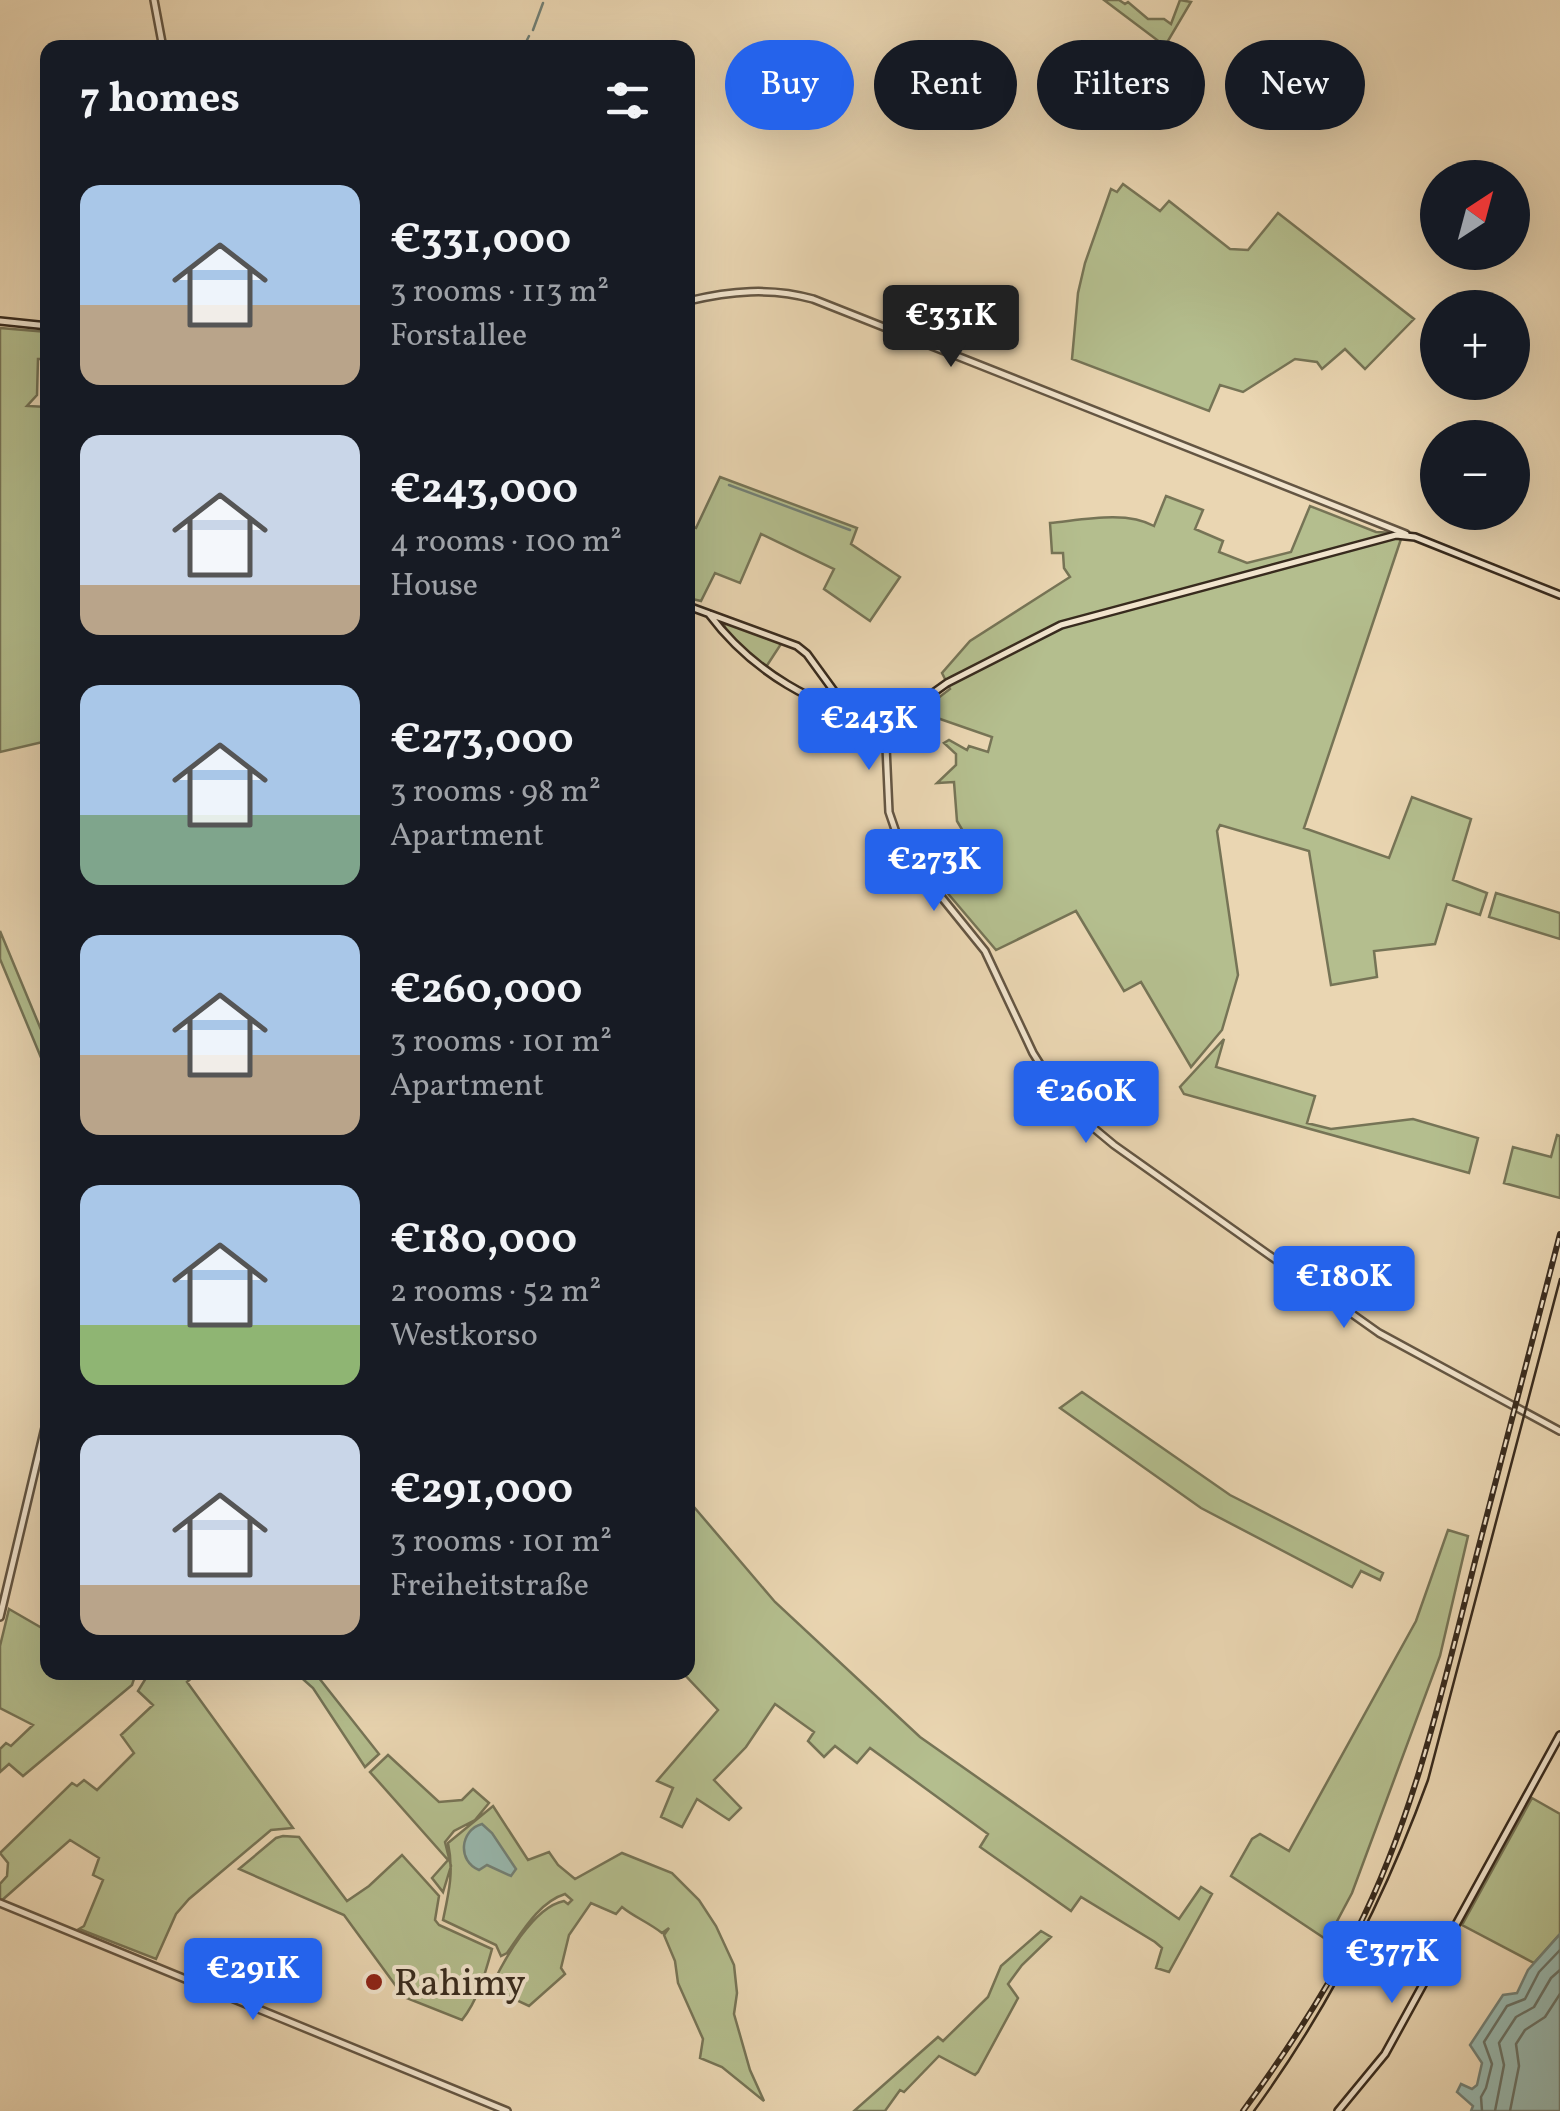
<!DOCTYPE html>
<html lang="en">
<head>
<meta charset="utf-8">
<style>
  :root { --surface:#171b24; --page:#242831; --text:#f1f3f6; --muted:#9ea1a6; --accent:#2563eb }
  body { margin:0; font-family:Vollkorn,serif; background:var(--page); color:var(--text); height:100vh; display:flex; flex-direction:column; font-size:38px; white-space:nowrap }
  * { box-sizing:border-box; margin:0 }
  p { font-size:32px; color:var(--muted) }
  .icon { flex:none; width:55px; height:55px; fill:none; stroke:currentColor; stroke-width:2; stroke-linecap:round; stroke-linejoin:round }
  .map { position:relative; flex:1; overflow:hidden }
  .panel { position:absolute; left:40px; top:40px; width:655px; height:1640px; display:flex; flex-direction:column; background:var(--surface); border-radius:20px; box-shadow:0 10px 40px #0002 }
  .panel>* { flex:none }
  .guide { position:absolute; left:725px; top:40px; width:685px; height:90px; display:flex; gap:20px }
  .needle { width:65px; rotate:36deg }
  .fabs { position:absolute; left:1420px; top:160px; display:grid; gap:20px }
  .fabs a { display:grid; place-items:center; width:110px; height:110px; border-radius:50%; background:var(--surface); box-shadow:0 10px 40px #0002; font-size:50px }
  .price { position:absolute; translate:-50% -85px; padding:0 22px; border-radius:10px; background:var(--accent); color:#fff; font-size:32px; line-height:65px; filter:drop-shadow(0 2px 5px #0008) }
  .price::after { content:''; position:absolute; left:50%; top:60px; width:30px; height:22px; margin-left:-15px; background:inherit; clip-path:polygon(0 0,100% 0,50% 100%) }
  .price.active { background:#222; color:#fff }
  ul { padding:0; list-style:none }
  li { display:flex; align-items:center; gap:30px; height:250px; padding:0 40px }
  li span { display:grid; place-items:center; flex:none; width:280px; height:200px; border-radius:20px; color:#555 }
  li>.icon { margin-inline-start:auto }
  span .icon { width:120px; height:120px; fill:#fffc; stroke-width:1 }
  li b { font-size:42px }
  h2 { display:flex; justify-content:space-between; align-items:center; height:120px; padding:0 40px; font-size:42px }
  .pill { padding:0 35px; border-radius:45px; background:var(--surface); box-shadow:0 10px 40px #0002; font-size:35px; line-height:90px }
  .pill.active { background:var(--accent); color:#fff }
  .map>svg:first-child { display:block }
  .green { fill:#b4be8e; stroke:#767456; stroke-width:2.5 }
  .water { fill:#98b9b0; stroke:#728076; stroke-width:2.5 }
  .lines { fill:none; stroke-linecap:round; stroke-linejoin:round }
  .shore { stroke:#687267; stroke-width:2.5 }
  .stream { stroke:#728076; stroke-width:2.5 }
  .tertiary-casing { stroke:#645643; stroke-width:10 }
  .secondary-casing { stroke:#382b1e; stroke-width:10 }
  .tertiary { stroke:#f1e4cd; stroke-width:5 }
  .secondary { stroke:#f1e4cd; stroke-width:5 }
  .tram { stroke:#382b1e; stroke-width:2.5 }
  .rail-casing { stroke:#382b1e; stroke-width:6 }
  .rail { stroke:#f1e4cd; stroke-width:2.5; stroke-dasharray:8; stroke-linecap:butt }
  .poi-dot { fill:#8f2418; stroke:#f1e4cd; stroke-width:4 }
  .labels { text-anchor:middle; stroke-width:8; stroke-linejoin:round; paint-order:stroke }
  .poi-label { font-size:38px; fill:#382b1e; stroke:#f1e4cd; text-anchor:start }
</style>
</head>
<body>
<div class="map">
<svg width="1560" height="2111" viewBox="0 0 1560 2111">
  <rect width="100%" height="100%" fill="#ead6b2"/>
  <filter id="stains"><feTurbulence type="fractalNoise" baseFrequency=".002" numOctaves="4"/><feColorMatrix values="0 0 0 0 .2 0 0 0 0 .09 0 0 0 0 .02 0 0 0 .5 -.17"/></filter>
  <radialGradient id="worn" r=".72"><stop offset=".6" stop-color="#630" stop-opacity="0"/><stop offset="1" stop-color="#630" stop-opacity=".3"/></radialGradient>
  <path class="green" d="M 1104,0 L 1119,0 L 1125,4 L 1128,2 L 1148,19 L 1164,19 L 1171,24 L 1180,0 L 1191,2 L 1165,46 Z
    M 1123,184 L 1160,211 L 1169,201 L 1230,249 L 1248,250 L 1278,213 L 1414,319 L 1365,369 L 1345,349 L 1322,369 L 1317,362 L 1295,359 L 1243,392 L 1220,385 L 1209,411 L 1072,359 L 1078,293 L 1085,263 L 1111,189 L 1117,192 Z
    M 0,328 L 48,332 L 46,359 L 38,359 L 37,395 L 27,406 L 47,407 L 47,741 L 0,752 Z
    M 720,477 L 857,528 L 851,544 L 900,577 L 870,621 L 824,589 L 834,569 L 761,534 L 740,583 L 715,573 L 701,601 L 688,598 L 688,525 L 696,528 Z
    M 1166,496 L 1203,510 L 1195,529 L 1223,541 L 1219,552 L 1247,563 L 1291,552 L 1310,506 L 1376,532 L 1395,533 L 1401,539 L 1304,828 L 1389,858 L 1412,797 L 1471,819 L 1453,880 L 1487,893 L 1480,915 L 1447,904 L 1435,944 L 1374,951 L 1377,977 L 1331,985 L 1309,851 L 1220,825 L 1217,831 L 1238,975 L 1222,1030 L 1191,1067 L 1141,982 L 1124,991 L 1076,911 L 996,950 L 939,883 L 977,855 L 957,821 L 954,782 L 937,783 L 956,765 L 956,754 L 944,743 L 949,740 L 967,750 L 969,746 L 988,752 L 992,737 L 920,712 L 950,689 L 942,673 L 970,641 L 1070,577 L 1064,568 L 1063,553 L 1052,553 L 1050,523 C 1081,520 1126,510 1154,526 Z
    M 728,622 L 783,641 L 766,667 C 750,656 726,641 724,623 Z
    M 1496,893 L 1560,913 L 1560,939 L 1489,917 Z
    M 0,931 L 47,1044 L 47,1072 L 0,959 Z
    M 1224,1039 L 1216,1067 L 1315,1096 L 1307,1123 L 1331,1129 L 1413,1119 L 1478,1138 L 1469,1173 L 1184,1094 L 1180,1087 Z
    M 1557,1135 L 1560,1136 L 1560,1198 L 1504,1183 L 1513,1147 L 1551,1157 Z
    M 1082,1392 L 1230,1495 L 1383,1573 L 1380,1580 L 1361,1571 L 1352,1587 L 1201,1508 L 1060,1408 Z
    M 688,1500 L 775,1602 L 920,1737 L 1179,1919 L 1201,1887 L 1212,1894 L 1169,1972 L 1156,1968 L 1162,1948 L 1155,1942 L 1081,1897 L 1071,1911 L 980,1847 L 988,1834 L 870,1748 L 857,1763 L 835,1746 L 824,1757 L 808,1741 L 814,1732 L 775,1704 L 746,1747 L 714,1780 L 741,1808 L 729,1820 L 697,1799 L 682,1827 L 661,1817 L 673,1788 L 657,1781 L 718,1710 L 683,1673 L 688,1672 Z
    M 1448,1530 L 1468,1536 L 1440,1656 L 1352,1893 L 1327,1940 L 1231,1876 L 1252,1839 L 1260,1834 L 1289,1851 L 1416,1621 Z
    M 9,1609 L 47,1631 L 48,1672 L 122,1673 L 134,1679 L 132,1685 L 23,1776 L 9,1764 L 0,1772 L 0,1749 L 6,1743 L 11,1746 L 33,1725 L 0,1708 L 0,1646 Z
    M 149,1673 L 197,1673 L 187,1682 L 293,1828 L 271,1830 L 189,1899 L 176,1914 L 156,1959 L 79,1929 L 84,1926 L 103,1880 L 93,1875 L 99,1858 L 70,1840 L 0,1902 L 0,1884 L 7,1876 L 8,1863 L 0,1853 L 72,1783 L 77,1786 L 84,1780 L 97,1790 L 134,1753 L 121,1735 L 153,1705 L 138,1691 Z
    M 296,1673 L 315,1673 L 379,1754 L 365,1767 L 313,1688 Z
    M 388,1755 L 439,1802 L 462,1800 L 473,1789 L 489,1803 L 475,1820 L 454,1831 L 445,1842 L 451,1866 L 443,1892 L 432,1878 L 448,1860 L 370,1772 Z
    M 1532,1798 L 1560,1814 L 1560,1934 L 1534,1963 L 1462,1925 Z
    M 493,1806 L 528,1860 L 549,1852 L 558,1865 L 575,1879 L 622,1853 L 672,1873 L 699,1900 L 716,1926 L 734,1965 L 737,1993 L 734,2014 L 750,2070 L 764,2101 L 722,2067 L 700,2058 L 703,2039 L 678,1983 L 675,1961 L 664,1935 L 669,1928 L 662,1933 C 648,1922 634,1917 622,1907 L 616,1914 L 591,1903 L 569,1935 L 561,1968 L 565,1974 L 529,2006 L 491,1988 C 503,1961 533,1907 564,1901 L 568,1904 L 572,1900 L 565,1894 C 539,1902 522,1932 507,1953 L 501,1956 L 496,1945 L 443,1920 C 449,1892 454,1871 448,1843 Z
    M 283,1836 L 299,1837 L 347,1901 L 369,1886 L 402,1855 L 439,1896 L 435,1920 L 439,1925 L 492,1949 C 485,1974 478,2000 462,2020 L 404,1997 L 344,1915 L 239,1869 L 276,1838 Z
    M 1041,1931 L 1051,1937 L 1022,1965 L 1008,1984 L 1018,1998 L 978,2072 L 975,2075 L 939,2056 L 904,2092 L 900,2090 L 885,2111 L 854,2111 L 938,2037 L 943,2041 L 988,1997 L 1001,1966 Z"/>
  <path class="water" d="M 482,1824 L 492,1833 L 516,1869 L 511,1876 L 487,1865 L 479,1870 C 457,1861 460,1830 482,1824 Z
    M 1560,1934 L 1560,2111 L 1471,2111 L 1473,2106 L 1457,2092 L 1461,2084 L 1472,2089 L 1477,2085 L 1482,2063 L 1470,2045 L 1503,1995 L 1517,1993 L 1528,1970 Z"/>
  <g class="lines">
    <path class="shore" d="M 1482,2111 L 1481,2097 L 1486,2088 L 1492,2064 L 1484,2042 L 1507,2006 L 1525,1999 L 1539,1972 L 1560,1950
      M 1495,2111 L 1504,2065 L 1499,2043 L 1516,2017 L 1534,2007 L 1551,1978 L 1560,1970
      M 1510,2111 L 1519,2066 L 1516,2044 L 1525,2030 L 1545,2017 L 1560,1994"/>
    <path class="stream" d="M 533,30 L 543,3
      M 523,48 L 529,36
      M 729,485 L 850,530"/>
    <defs>
      <path id="tertiary" d="M 154,0 L 163,48
        M 688,301 C 730,291 771,287 813,299 L 1406,534
        M 885,725 L 889,812 L 901,847 L 985,951 L 1033,1053 L 1053,1085 L 1078,1115 L 1114,1145 L 1379,1333 L 1560,1431
        M 0,1617 L 48,1415
        M 0,1903 L 507,2111"/>
      <path id="secondary" d="M 0,321 L 48,326
        M 688,606 L 797,646 L 807,654 L 847,709
        M 709,614 C 754,674 814,705 885,725 L 891,723 L 947,683 L 1061,625 L 1396,535 L 1415,537 L 1560,595
        M 1338,2111 L 1385,2054 L 1560,1735"/>
    </defs>
    <use href="#tertiary" class="tertiary-casing"/>
    <use href="#secondary" class="secondary-casing"/>
    <use href="#tertiary" class="tertiary"/>
    <use href="#secondary" class="secondary"/>
    <path class="tram" d="M 1254,2111 C 1329,2008 1385,1898 1428,1780 L 1560,1279"/>
    <defs>
      <path id="rail" d="M 1243,2111 C 1285,2054 1324,1995 1356,1932 C 1418,1810 1446,1673 1480,1542 C 1506,1439 1534,1337 1560,1234"/>
    </defs>
    <use href="#rail" class="rail-casing"/>
    <use href="#rail" class="rail"/>
  </g>
  <circle class="poi-dot" cx="374" cy="1982" r="10"/>
  <g class="labels">
    <g class="poi-label">
      <text x="394" y="1995">Rahimy</text>
    </g>
  </g>
  <rect width="100%" height="100%" filter="url(#stains)"/>
  <rect width="100%" height="100%" fill="url(#worn)"/>
</svg>
<div class="fabs">
<a><svg class="needle" viewBox="-14 -14 28 28"><path d="M0-13l5 13h-10z" fill="#e53935"/><path d="M0 13l5-13h-10z" fill="#9ea1a6"/></svg></a>
<a>+</a>
<a>−</a>
</div>
<b class="price active" style="left:951px;top:370px">€331K</b>
<b class="price" style="left:869px;top:773px">€243K</b>
<b class="price" style="left:934px;top:914px">€273K</b>
<b class="price" style="left:1086px;top:1146px">€260K</b>
<b class="price" style="left:1344px;top:1331px">€180K</b>
<b class="price" style="left:1392px;top:2006px">€377K</b>
<b class="price" style="left:253px;top:2023px">€291K</b>
<div class="guide">
<a class="pill active">Buy</a>
<a class="pill">Rent</a>
<a class="pill">Filters</a>
<a class="pill">New</a>
</div>
<section class="panel">
<h2>7 homes<svg class="icon" aria-label="filters" viewBox="0 0 24 24"><path d="M4 7h16M4 17h16"/><circle cx="9" cy="7" r="2"/><circle cx="15" cy="17" r="2"/></svg></h2>
<ul>
<li><span style="background:linear-gradient(#a9c7e8 60%,#b9a48a 0)"><svg class="icon" aria-label="home" viewBox="0 0 24 24"><path d="M3 11l9-7 9 7M6 9v11h12V9"/></svg></span><div><b>€331,000</b><p>3 rooms · 113 m²</p><p>Forstallee</p></div></li>
<li><span style="background:linear-gradient(#c9d6e8 75%,#b9a48a 0)"><svg class="icon" aria-label="home" viewBox="0 0 24 24"><path d="M3 11l9-7 9 7M6 9v11h12V9"/></svg></span><div><b>€243,000</b><p>4 rooms · 100 m²</p><p>House</p></div></li>
<li><span style="background:linear-gradient(#a9c7e8 65%,#7fa58c 0)"><svg class="icon" aria-label="home" viewBox="0 0 24 24"><path d="M3 11l9-7 9 7M6 9v11h12V9"/></svg></span><div><b>€273,000</b><p>3 rooms · 98 m²</p><p>Apartment</p></div></li>
<li><span style="background:linear-gradient(#a9c7e8 60%,#b9a48a 0)"><svg class="icon" aria-label="home" viewBox="0 0 24 24"><path d="M3 11l9-7 9 7M6 9v11h12V9"/></svg></span><div><b>€260,000</b><p>3 rooms · 101 m²</p><p>Apartment</p></div></li>
<li><span style="background:linear-gradient(#a9c7e8 70%,#8fb573 0)"><svg class="icon" aria-label="home" viewBox="0 0 24 24"><path d="M3 11l9-7 9 7M6 9v11h12V9"/></svg></span><div><b>€180,000</b><p>2 rooms · 52 m²</p><p>Westkorso</p></div></li>
<li><span style="background:linear-gradient(#c9d6e8 75%,#b9a48a 0)"><svg class="icon" aria-label="home" viewBox="0 0 24 24"><path d="M3 11l9-7 9 7M6 9v11h12V9"/></svg></span><div><b>€291,000</b><p>3 rooms · 101 m²</p><p>Freiheitstraße</p></div></li>
</ul>
</section>
</div>
</body>
</html>
